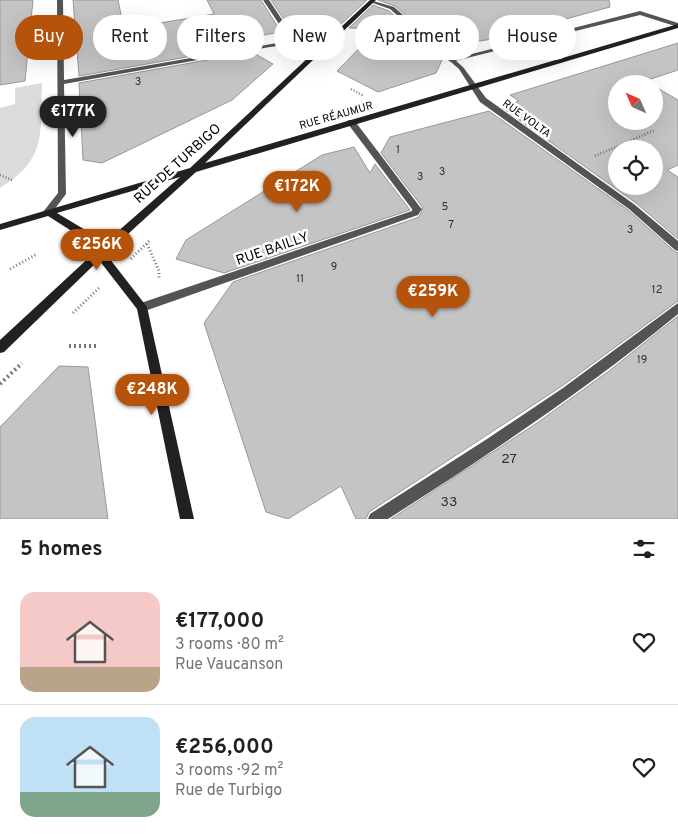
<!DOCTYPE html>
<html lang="en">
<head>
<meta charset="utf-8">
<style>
  :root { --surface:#fff; --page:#f2f2f2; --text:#202124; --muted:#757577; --line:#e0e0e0; --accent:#b45309 }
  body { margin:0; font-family:Overpass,sans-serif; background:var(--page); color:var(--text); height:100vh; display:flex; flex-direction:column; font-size:19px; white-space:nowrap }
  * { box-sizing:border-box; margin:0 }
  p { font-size:16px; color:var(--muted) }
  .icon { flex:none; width:28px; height:28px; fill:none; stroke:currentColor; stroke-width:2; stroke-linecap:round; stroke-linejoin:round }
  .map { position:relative; height:519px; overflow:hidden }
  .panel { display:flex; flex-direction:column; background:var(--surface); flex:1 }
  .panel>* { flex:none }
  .guide { position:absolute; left:15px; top:15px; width:649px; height:45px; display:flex; gap:10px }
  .needle { width:32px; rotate:315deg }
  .buttons { position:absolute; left:608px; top:75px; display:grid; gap:10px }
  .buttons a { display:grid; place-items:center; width:55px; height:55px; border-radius:50%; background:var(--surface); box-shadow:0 5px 20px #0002; font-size:25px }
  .price { position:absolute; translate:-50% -42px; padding:0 11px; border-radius:18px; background:var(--accent); color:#fff; font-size:16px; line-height:32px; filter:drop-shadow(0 1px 2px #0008) }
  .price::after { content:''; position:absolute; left:50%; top:30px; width:15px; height:11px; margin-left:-8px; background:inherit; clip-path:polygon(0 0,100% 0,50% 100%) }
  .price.selected { background:#222; color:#fff }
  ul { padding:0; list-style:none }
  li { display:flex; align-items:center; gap:15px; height:125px; padding:0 20px }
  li+li { border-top:1px solid var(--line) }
  li span { display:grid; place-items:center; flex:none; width:140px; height:100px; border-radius:15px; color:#555 }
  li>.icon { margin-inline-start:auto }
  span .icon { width:60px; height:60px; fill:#fffc; stroke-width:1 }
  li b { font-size:21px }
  h2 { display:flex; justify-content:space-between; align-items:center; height:60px; padding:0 20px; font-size:21px }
  .pill { padding:0 18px; border-radius:22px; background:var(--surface); box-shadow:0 5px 20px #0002; font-size:18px; line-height:45px }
  .pill.selected { background:var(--accent); color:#fff }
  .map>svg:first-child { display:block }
  .green { fill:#dbdbdb }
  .building { fill:#c4c4c4; stroke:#989898; fill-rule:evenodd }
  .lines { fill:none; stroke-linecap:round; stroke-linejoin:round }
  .path-far2 { stroke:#767676; stroke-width:2.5; stroke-dasharray:1 2; stroke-linecap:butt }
  .path-far1 { stroke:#767676; stroke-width:3; stroke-dasharray:1 2.5; stroke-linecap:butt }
  .path { stroke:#767676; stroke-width:4; stroke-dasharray:2 3; stroke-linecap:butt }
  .lane { fill:#545454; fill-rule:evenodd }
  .street { fill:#545454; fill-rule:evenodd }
  .secondary { fill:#212121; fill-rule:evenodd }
  .labels { text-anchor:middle; stroke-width:5; stroke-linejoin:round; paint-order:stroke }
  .number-label { font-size:11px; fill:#313131 }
  .far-street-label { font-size:11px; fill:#000; stroke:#fff }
  .street-label { font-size:14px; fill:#000; stroke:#fff }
  .near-number-label { font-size:14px; fill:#313131 }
</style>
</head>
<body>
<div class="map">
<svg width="678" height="519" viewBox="0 0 678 519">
  <rect width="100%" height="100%" fill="#fff"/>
  <path class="green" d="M 42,83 C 40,132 48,159 0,188 L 0,108 L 15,104 L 15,88 Z"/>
  <path class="building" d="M 0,0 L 33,0 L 25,81 L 0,85 Z
    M 73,0 L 118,0 L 124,29 L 214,14 L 207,0 L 261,0 L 281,32 L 231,41 L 243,47 L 79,76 Z
    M 271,0 L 367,0 L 337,28 L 305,27 L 291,30 Z
    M 378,0 L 609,0 L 610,7 L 492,39 L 449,46 L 447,51 L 395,6 Z
    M 373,5 L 389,11 L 443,58 L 436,73 L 378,92 L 337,71 L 378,29 L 349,28 Z
    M 678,43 L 678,70 L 645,81 L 649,84 L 616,84 L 616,121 L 654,121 L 654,86 L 678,100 L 678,165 L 667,170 L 678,177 L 678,239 L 636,203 L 501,107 L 519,101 L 510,95 ZM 616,149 L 654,149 L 654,186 L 616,186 Z
    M 252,52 L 273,64 L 232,100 L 102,163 L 83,160 L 79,83 Z
    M 489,111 L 628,210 L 674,251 L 678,253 L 678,301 L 562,386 L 369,512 L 366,519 L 356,519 L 341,486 L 288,519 L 266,512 L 204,323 L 233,282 L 419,217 L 423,208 L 381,153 L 390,137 Z
    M 354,147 L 370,173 L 375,164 L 410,210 L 224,273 L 176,259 L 186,240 L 322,155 Z
    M 678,316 L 678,519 L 391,519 L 537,423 L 609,371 Z
    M 59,366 L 88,367 L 108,519 L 0,519 L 0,427 Z"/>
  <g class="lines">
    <path class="path-far2" d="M 351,89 L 364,96
      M 595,156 L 655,130
      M 0,175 L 12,180"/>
    <path class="path-far1" d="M 147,244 L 159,271 L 159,280
      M 131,259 L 150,240
      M 10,269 L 37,254
      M 73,313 L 99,288"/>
    <path class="path" d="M 69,346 L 97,346
      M 0,384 L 22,363"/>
    <path class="lane" d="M 640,11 L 678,23 L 678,27 L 640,15 L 451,62 L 448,60 Z"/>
    <path class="street" d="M 57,0 L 63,0 L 64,80 L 283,42 L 283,30 L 263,0 L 269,0 L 289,30 L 289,42 L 321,51 L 318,53 L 286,45 L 270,47 L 64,84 L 66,194 L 51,214 L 48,215 L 43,212 L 58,193 Z
      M 370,0 L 394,7 L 463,67 L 486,98 L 635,205 L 678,241 L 678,251 L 675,250 L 629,209 L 480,102 L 459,69 L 390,9 L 370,2 Z
      M 348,120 L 354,120 L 420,207 L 422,209 L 418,215 L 142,312 L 138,310 L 137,307 L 138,304 L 412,211 L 412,209 L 348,124 Z
      M 678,303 L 678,314 C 586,390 488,455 388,519 L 368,519 L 370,514 L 487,439 L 563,388 Z"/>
    <path class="secondary" d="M 370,0 L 376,0 L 205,163 L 678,24 L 678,28 L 196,172 L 106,254 L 147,307 L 194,519 L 180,519 L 137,309 L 99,260 L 4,352 L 0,353 L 0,340 L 94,253 L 81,237 L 48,216 L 0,230 L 0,224 L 190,168 ZM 180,177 L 100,247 L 87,231 L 57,213 Z"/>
  </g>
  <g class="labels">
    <g class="number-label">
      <text x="138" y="85">3</text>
      <text x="398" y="153">1</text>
      <text x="442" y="175">3</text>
      <text x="420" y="180">3</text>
      <text x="445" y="210">5</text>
      <text x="451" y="228">7</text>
      <text x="630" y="233">3</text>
      <text x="334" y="270">9</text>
      <text x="300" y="282">11</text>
      <text x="657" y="293">12</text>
      <text x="642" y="363">19</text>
    </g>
    <g class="far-street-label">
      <text transform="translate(336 115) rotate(-16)" y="4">RUE RÉAUMUR</text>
      <text transform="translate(527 118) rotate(36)" y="4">RUE VOLTA</text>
    </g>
    <g class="street-label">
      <text transform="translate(177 163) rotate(-42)" y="5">RUE DE TURBIGO</text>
      <text transform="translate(272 248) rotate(-19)" y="5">RUE BAILLY</text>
    </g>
    <g class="near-number-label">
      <text x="509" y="463">27</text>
      <text x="449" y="506">33</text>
    </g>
  </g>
</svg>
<div class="buttons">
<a><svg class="needle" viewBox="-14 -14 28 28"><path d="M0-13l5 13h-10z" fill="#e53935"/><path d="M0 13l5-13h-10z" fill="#757577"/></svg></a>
<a><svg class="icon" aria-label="locate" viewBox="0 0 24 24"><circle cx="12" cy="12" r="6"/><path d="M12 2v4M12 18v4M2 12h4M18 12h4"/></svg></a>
</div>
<b class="price selected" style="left:73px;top:138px">€177K</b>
<b class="price" style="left:297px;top:213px">€172K</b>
<b class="price" style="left:97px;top:271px">€256K</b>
<b class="price" style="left:433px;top:318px">€259K</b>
<b class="price" style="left:152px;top:416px">€248K</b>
<div class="guide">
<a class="pill selected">Buy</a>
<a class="pill">Rent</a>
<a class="pill">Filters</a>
<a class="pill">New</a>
<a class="pill">Apartment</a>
<a class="pill">House</a>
</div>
</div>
<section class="panel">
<h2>5 homes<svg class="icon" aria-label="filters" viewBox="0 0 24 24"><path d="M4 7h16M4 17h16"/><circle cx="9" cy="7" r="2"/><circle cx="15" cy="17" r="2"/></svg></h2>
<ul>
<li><span style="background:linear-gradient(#f6c9c9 75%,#b9a48a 0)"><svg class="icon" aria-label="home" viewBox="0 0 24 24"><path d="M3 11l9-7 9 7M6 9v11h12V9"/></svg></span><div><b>€177,000</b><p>3 rooms · 80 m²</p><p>Rue Vaucanson</p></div><svg class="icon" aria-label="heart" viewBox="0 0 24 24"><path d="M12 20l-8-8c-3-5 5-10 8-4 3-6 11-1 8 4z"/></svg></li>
<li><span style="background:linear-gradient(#bfe0f5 75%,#7fa58c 0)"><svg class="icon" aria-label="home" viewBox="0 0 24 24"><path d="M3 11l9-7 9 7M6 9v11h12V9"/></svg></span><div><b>€256,000</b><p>3 rooms · 92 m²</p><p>Rue de Turbigo</p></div><svg class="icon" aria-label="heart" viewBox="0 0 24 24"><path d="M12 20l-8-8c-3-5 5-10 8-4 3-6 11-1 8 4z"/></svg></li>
</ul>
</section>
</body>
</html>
